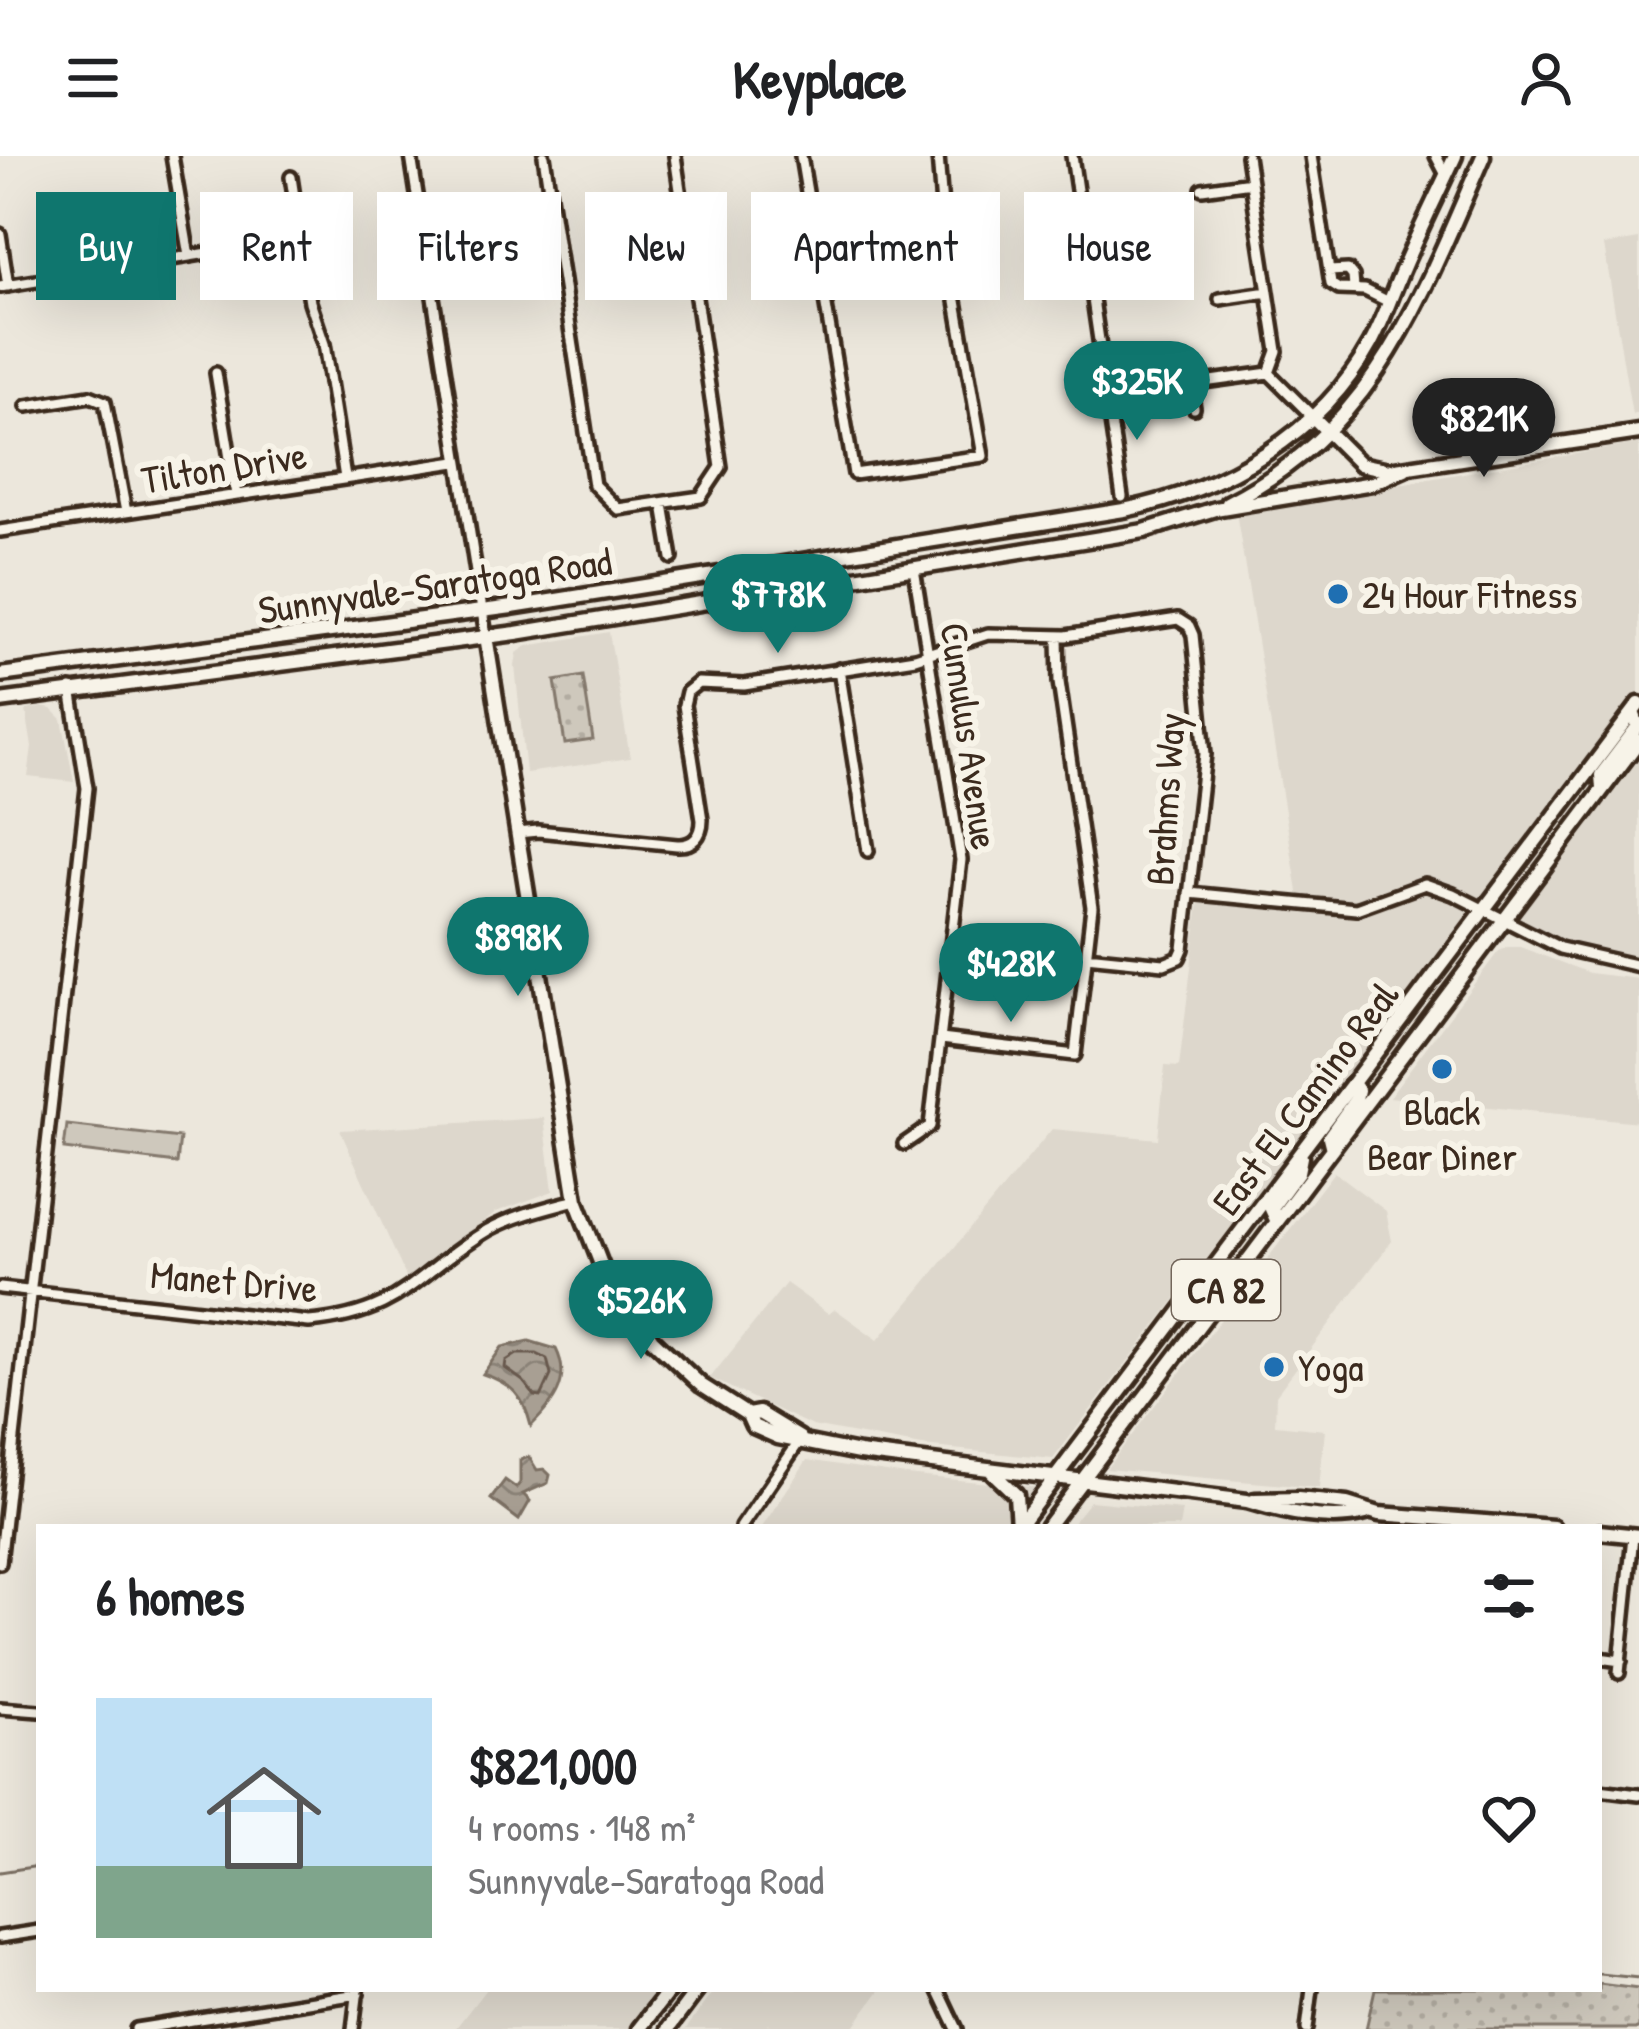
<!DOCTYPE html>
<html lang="en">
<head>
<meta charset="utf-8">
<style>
  :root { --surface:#fff; --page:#f6f6f6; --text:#202124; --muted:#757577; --line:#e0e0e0; --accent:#0f766e }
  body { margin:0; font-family:"Patrick Hand",sans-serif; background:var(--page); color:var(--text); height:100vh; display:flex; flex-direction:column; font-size:45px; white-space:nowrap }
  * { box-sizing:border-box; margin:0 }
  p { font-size:39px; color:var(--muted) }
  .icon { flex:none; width:66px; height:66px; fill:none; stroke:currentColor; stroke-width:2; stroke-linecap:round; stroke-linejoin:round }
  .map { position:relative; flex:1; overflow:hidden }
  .panel { position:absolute; left:36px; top:1368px; width:1566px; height:468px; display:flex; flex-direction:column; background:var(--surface); border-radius:0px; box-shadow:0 12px 48px #0002 }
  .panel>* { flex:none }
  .hud { position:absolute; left:36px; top:36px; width:1569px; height:108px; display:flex; gap:24px }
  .price { position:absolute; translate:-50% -102px; padding:0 27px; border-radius:42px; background:var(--accent); color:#fff; font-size:39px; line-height:78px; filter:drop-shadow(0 3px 6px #0008) }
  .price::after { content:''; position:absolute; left:50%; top:72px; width:36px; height:27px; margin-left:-18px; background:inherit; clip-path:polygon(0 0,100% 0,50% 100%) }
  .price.current { background:#222; color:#fff }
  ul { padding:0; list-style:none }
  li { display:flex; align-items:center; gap:36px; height:300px; padding:0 60px }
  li+li { border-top:3px solid var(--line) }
  li span { display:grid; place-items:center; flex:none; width:336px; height:240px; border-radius:0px; color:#555 }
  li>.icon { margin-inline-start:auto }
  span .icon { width:144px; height:144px; fill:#fffc; stroke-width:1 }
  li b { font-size:51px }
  h2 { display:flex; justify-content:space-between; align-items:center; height:144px; padding:0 60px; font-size:51px }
  .tag { padding:0 42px; border-radius:0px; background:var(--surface); box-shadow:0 12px 48px #0002; font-size:42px; line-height:108px }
  .tag.current { background:var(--accent); color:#fff }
  header { display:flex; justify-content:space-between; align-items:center; height:156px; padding:0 60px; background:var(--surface); font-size:54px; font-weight:800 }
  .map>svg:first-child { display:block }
  .built { fill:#ddd7cc }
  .grass { fill:url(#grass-dots); stroke:#84796d; stroke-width:3 }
  .pitch { fill:#cec8bc; stroke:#84796d; stroke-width:3 }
  .water { fill:url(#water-waves); stroke:#7c7064; stroke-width:3 }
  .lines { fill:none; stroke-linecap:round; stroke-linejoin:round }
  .shore { stroke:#67594d; stroke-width:3 }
  .stream { stroke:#7c7064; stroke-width:3 }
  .minor-casing { stroke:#3b2a1e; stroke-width:18 }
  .major-casing { stroke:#3b2a1e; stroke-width:21 }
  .minor { stroke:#f7f3e8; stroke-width:9 }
  .major { stroke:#f7f3e8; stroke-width:12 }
  .poi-dot { fill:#1f6fb2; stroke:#f7f3e8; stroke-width:4.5 }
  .labels { text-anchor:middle; stroke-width:12; stroke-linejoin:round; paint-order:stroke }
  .shield { fill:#f7f3e8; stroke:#73665b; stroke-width:3 }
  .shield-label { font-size:36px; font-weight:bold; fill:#3b2a1e }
  .street-label { font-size:39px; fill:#3b2a1e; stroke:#f7f3e8 }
  .poi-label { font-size:39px; fill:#3b2a1e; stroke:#f7f3e8; text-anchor:start }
</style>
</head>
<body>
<header><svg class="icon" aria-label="menu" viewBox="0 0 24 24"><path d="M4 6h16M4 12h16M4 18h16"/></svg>Keyplace<svg class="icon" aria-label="person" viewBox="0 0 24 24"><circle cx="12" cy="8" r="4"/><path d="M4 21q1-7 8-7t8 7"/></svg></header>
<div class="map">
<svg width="1639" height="1873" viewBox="0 0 1639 1873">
  <defs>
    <pattern id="grass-dots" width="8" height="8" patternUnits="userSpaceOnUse" patternTransform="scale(3)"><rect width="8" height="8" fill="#cec8bc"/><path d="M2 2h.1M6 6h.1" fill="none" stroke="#b2aca1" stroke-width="1.8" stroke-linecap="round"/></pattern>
    <pattern id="water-waves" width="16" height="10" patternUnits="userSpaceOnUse" patternTransform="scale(3)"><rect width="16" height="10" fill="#a89f93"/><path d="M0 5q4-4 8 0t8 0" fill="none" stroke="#8a8277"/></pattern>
  </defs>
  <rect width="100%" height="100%" fill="#ece7dc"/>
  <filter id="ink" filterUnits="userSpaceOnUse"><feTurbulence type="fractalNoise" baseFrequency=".00833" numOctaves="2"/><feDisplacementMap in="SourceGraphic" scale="24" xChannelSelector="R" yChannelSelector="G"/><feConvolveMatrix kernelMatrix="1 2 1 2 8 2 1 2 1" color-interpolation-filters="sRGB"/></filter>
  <g filter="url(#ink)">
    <path class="built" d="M 1639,83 L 1639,257 L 1632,259 L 1604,89 Z
      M 1639,287 L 1639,538 L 1053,1303 L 922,1290 L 812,1270 L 710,1222 L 786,1127 L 829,1158 L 835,1153 L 878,1184 L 1052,973 L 1158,983 L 1165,910 L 1179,911 L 1199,745 L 1295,756 L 1299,742 L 1236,356 Z
      M 609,476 L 630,602 L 526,617 L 515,510 L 517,497 L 527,490 Z
      M 42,551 L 52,553 L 62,563 L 74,626 L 28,621 L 32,591 L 26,554 Z
      M 1639,603 L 1639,804 L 1586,796 L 1517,761 Z
      M 1507,791 L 1520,791 L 1589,817 L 1639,823 L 1639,966 L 1389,941 L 1498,796 Z
      M 544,962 L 553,1035 L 496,1056 L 407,1123 L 340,974 Z
      M 1334,1016 L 1386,1055 L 1392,1085 L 1276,1239 L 1275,1269 L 1325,1274 L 1319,1332 L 1106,1313 Z
      M 807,1304 L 906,1319 L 1042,1332 L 1012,1371 L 762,1371 Z
      M 1090,1345 L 1182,1354 L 1179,1371 L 1069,1371 Z
      M 486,1833 L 670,1833 L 639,1873 L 455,1873 Z
      M 716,1833 L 881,1833 L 852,1873 L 770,1873 L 769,1868 L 764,1873 L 686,1873 Z"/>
    <path class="grass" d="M 583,520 L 593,584 L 565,588 L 555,525 Z
      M 1599,1828 L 1639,1833 L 1639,1873 L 1366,1873 L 1375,1833 L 1599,1833 Z"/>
    <path class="pitch" d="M 67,969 L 180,982 L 177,1007 L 64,993 Z"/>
    <path class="water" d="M 529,1185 L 556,1193 C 572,1225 553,1248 531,1270 C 524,1240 511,1227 483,1218 L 502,1191 Z
      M 529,1301 L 537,1314 L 544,1313 L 550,1319 L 548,1327 L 523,1338 L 530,1345 L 519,1364 L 491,1343 L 505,1324 L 516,1332 L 520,1327 L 520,1304 Z"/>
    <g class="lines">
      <path class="shore" d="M 517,1198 L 537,1198 L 547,1203 L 551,1219 L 541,1241 L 535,1240 L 523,1225 L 505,1212 L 506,1205 Z"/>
      <path class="stream" d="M 0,1716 L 39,1710
        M 1599,1818 L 1639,1822"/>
      <defs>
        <path id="minor" d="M 172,0 L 189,100
          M 411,0 L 486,480
          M 544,0 L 594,329 L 618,353 L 701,341 L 721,311 L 675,0
          M 801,0 L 854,318 L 983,300 L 944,76 L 938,0
          M 1072,0 L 1122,341
          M 1247,0 L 1277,195 L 1269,217
          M 1311,0 L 1331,128 L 1339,133 L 1365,134 L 1389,146
          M 1436,0 L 1446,19
          M 291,21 L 310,146 L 324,188 L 345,322
          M 1202,33 L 1251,26
          M 0,78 L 8,130
          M 1329,115 L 1348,114 L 1353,120 L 1354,132
          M 0,131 L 300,82
          M 1220,143 L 1268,136
          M 216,217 L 236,339
          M 1269,217 L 1313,261
          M 1190,227 L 1194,252
          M 1108,239 L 1269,217
          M 27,250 L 90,240 L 105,246 L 126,356
          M 663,348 L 672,402
          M 0,375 L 456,306
          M 839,513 L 868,695
          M 517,677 L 538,675 L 677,689 C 693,690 702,680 702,664 L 684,549 L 687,536 L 698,527 L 744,529 L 915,502 L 988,478 L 1066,480 L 1178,463 L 1189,470 L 1193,479 L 1205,598 L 1183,793 L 1179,802 L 1164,808 L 1086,800
          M 1189,737 L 1356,753 L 1425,728 L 1453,738 L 1560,792 L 1639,810
          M 941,883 L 1075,899 L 1092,751 L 1059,526 L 1058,481
          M 904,988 L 930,970 L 961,704 L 914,413
          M 0,1132 L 309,1166 C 405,1157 415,1117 488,1074 C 515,1059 546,1052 576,1044
          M 741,1371 L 801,1283
          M 0,1407 L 87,632 L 71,533
          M 1599,1502 L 1621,1505
          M 1619,1517 L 1633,1380
          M 0,1552 L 39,1555
          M 1599,1634 L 1639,1639
          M 0,1781 L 39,1775
          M 938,1833 L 957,1873
          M 136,1873 L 358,1838
          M 353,1873 L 358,1833
          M 1307,1873 L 1312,1833"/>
        <path id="major" d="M 1313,261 L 1360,308 L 1389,314 L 1639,276
          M 1227,347 C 1376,272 1420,144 1483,0
          M 486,480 L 576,1044 L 602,1111 L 652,1183 L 701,1229 L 748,1259 L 753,1270 L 778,1281 L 859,1297 L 1247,1345 C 1283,1356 1328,1367 1366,1357
          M 0,519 L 512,451 L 1124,354 C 1224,334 1321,278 1371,187 C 1384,163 1393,135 1404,110 C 1420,73 1438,37 1455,0
          M 0,545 L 516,477 L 1144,375 L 1215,353 L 1373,327 L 1405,313
          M 1602,632 L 1601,619 L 1638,570 L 1633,556
          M 1332,993 L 1329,981 L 1356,943 L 1358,934 L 1353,927
          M 1277,1066 L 1271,1053 L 1298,1016 L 1301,1001
          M 748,1259 L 759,1257 L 800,1282
          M 989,1313 L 1016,1339 L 1018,1370
          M 1255,1344 L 1298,1343 L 1347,1348 L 1379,1358 L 1553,1371
          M 1018,1371 L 1639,548
          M 1047,1371 L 1639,585
          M 1599,1376 L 1639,1380
          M 639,1873 L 670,1833
          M 668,1873 L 698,1833"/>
      </defs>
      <use href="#minor" class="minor-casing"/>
      <use href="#major" class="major-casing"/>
      <use href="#minor" class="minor"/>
      <use href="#major" class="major"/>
    </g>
  </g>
  <g class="poi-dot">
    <circle cx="1338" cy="438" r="12"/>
    <circle cx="1442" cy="913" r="12"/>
    <circle cx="1274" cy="1211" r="12"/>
  </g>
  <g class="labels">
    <rect class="shield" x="1172" y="1104" width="108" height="60" rx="9"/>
    <g class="shield-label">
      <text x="1226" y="1147">CA 82</text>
    </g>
    <g class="street-label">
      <text transform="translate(224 311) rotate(-9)" y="14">Tilton Drive</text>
      <text transform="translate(435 429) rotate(-8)" y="14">Sunnyvale-Saratoga Road</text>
      <text transform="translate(970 580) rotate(82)" y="14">Cumulus Avenue</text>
      <text transform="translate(1165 643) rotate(-86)" y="14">Brahms Way</text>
      <text transform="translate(1305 942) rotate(-53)" y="14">East El Camino Real</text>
      <text transform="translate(234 1125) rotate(5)" y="14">Manet Drive</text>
    </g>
    <g class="poi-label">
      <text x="1362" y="452">24 Hour Fitness</text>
      <text x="1442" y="969" text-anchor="middle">Black<tspan x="1442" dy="45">Bear Diner</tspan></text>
      <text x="1298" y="1225">Yoga</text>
    </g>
  </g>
</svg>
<b class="price" style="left:1137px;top:287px">$325K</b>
<b class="price current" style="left:1484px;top:324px">$821K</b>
<b class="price" style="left:778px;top:500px">$778K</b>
<b class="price" style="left:518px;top:843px">$898K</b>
<b class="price" style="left:1011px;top:869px">$428K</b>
<b class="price" style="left:641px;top:1206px">$526K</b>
<div class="hud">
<a class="tag current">Buy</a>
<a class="tag">Rent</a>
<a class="tag">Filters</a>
<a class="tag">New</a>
<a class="tag">Apartment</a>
<a class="tag">House</a>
</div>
<section class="panel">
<h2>6 homes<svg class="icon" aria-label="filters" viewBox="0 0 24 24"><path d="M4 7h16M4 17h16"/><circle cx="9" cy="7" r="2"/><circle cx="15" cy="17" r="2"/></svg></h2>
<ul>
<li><span style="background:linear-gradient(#bfe0f5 70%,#7fa58c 0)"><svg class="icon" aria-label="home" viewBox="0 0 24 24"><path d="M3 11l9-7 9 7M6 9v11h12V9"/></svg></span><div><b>$821,000</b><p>4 rooms · 148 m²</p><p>Sunnyvale-Saratoga Road</p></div><svg class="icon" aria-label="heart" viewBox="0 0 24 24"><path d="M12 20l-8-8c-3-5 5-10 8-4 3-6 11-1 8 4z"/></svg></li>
</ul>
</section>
</div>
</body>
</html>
